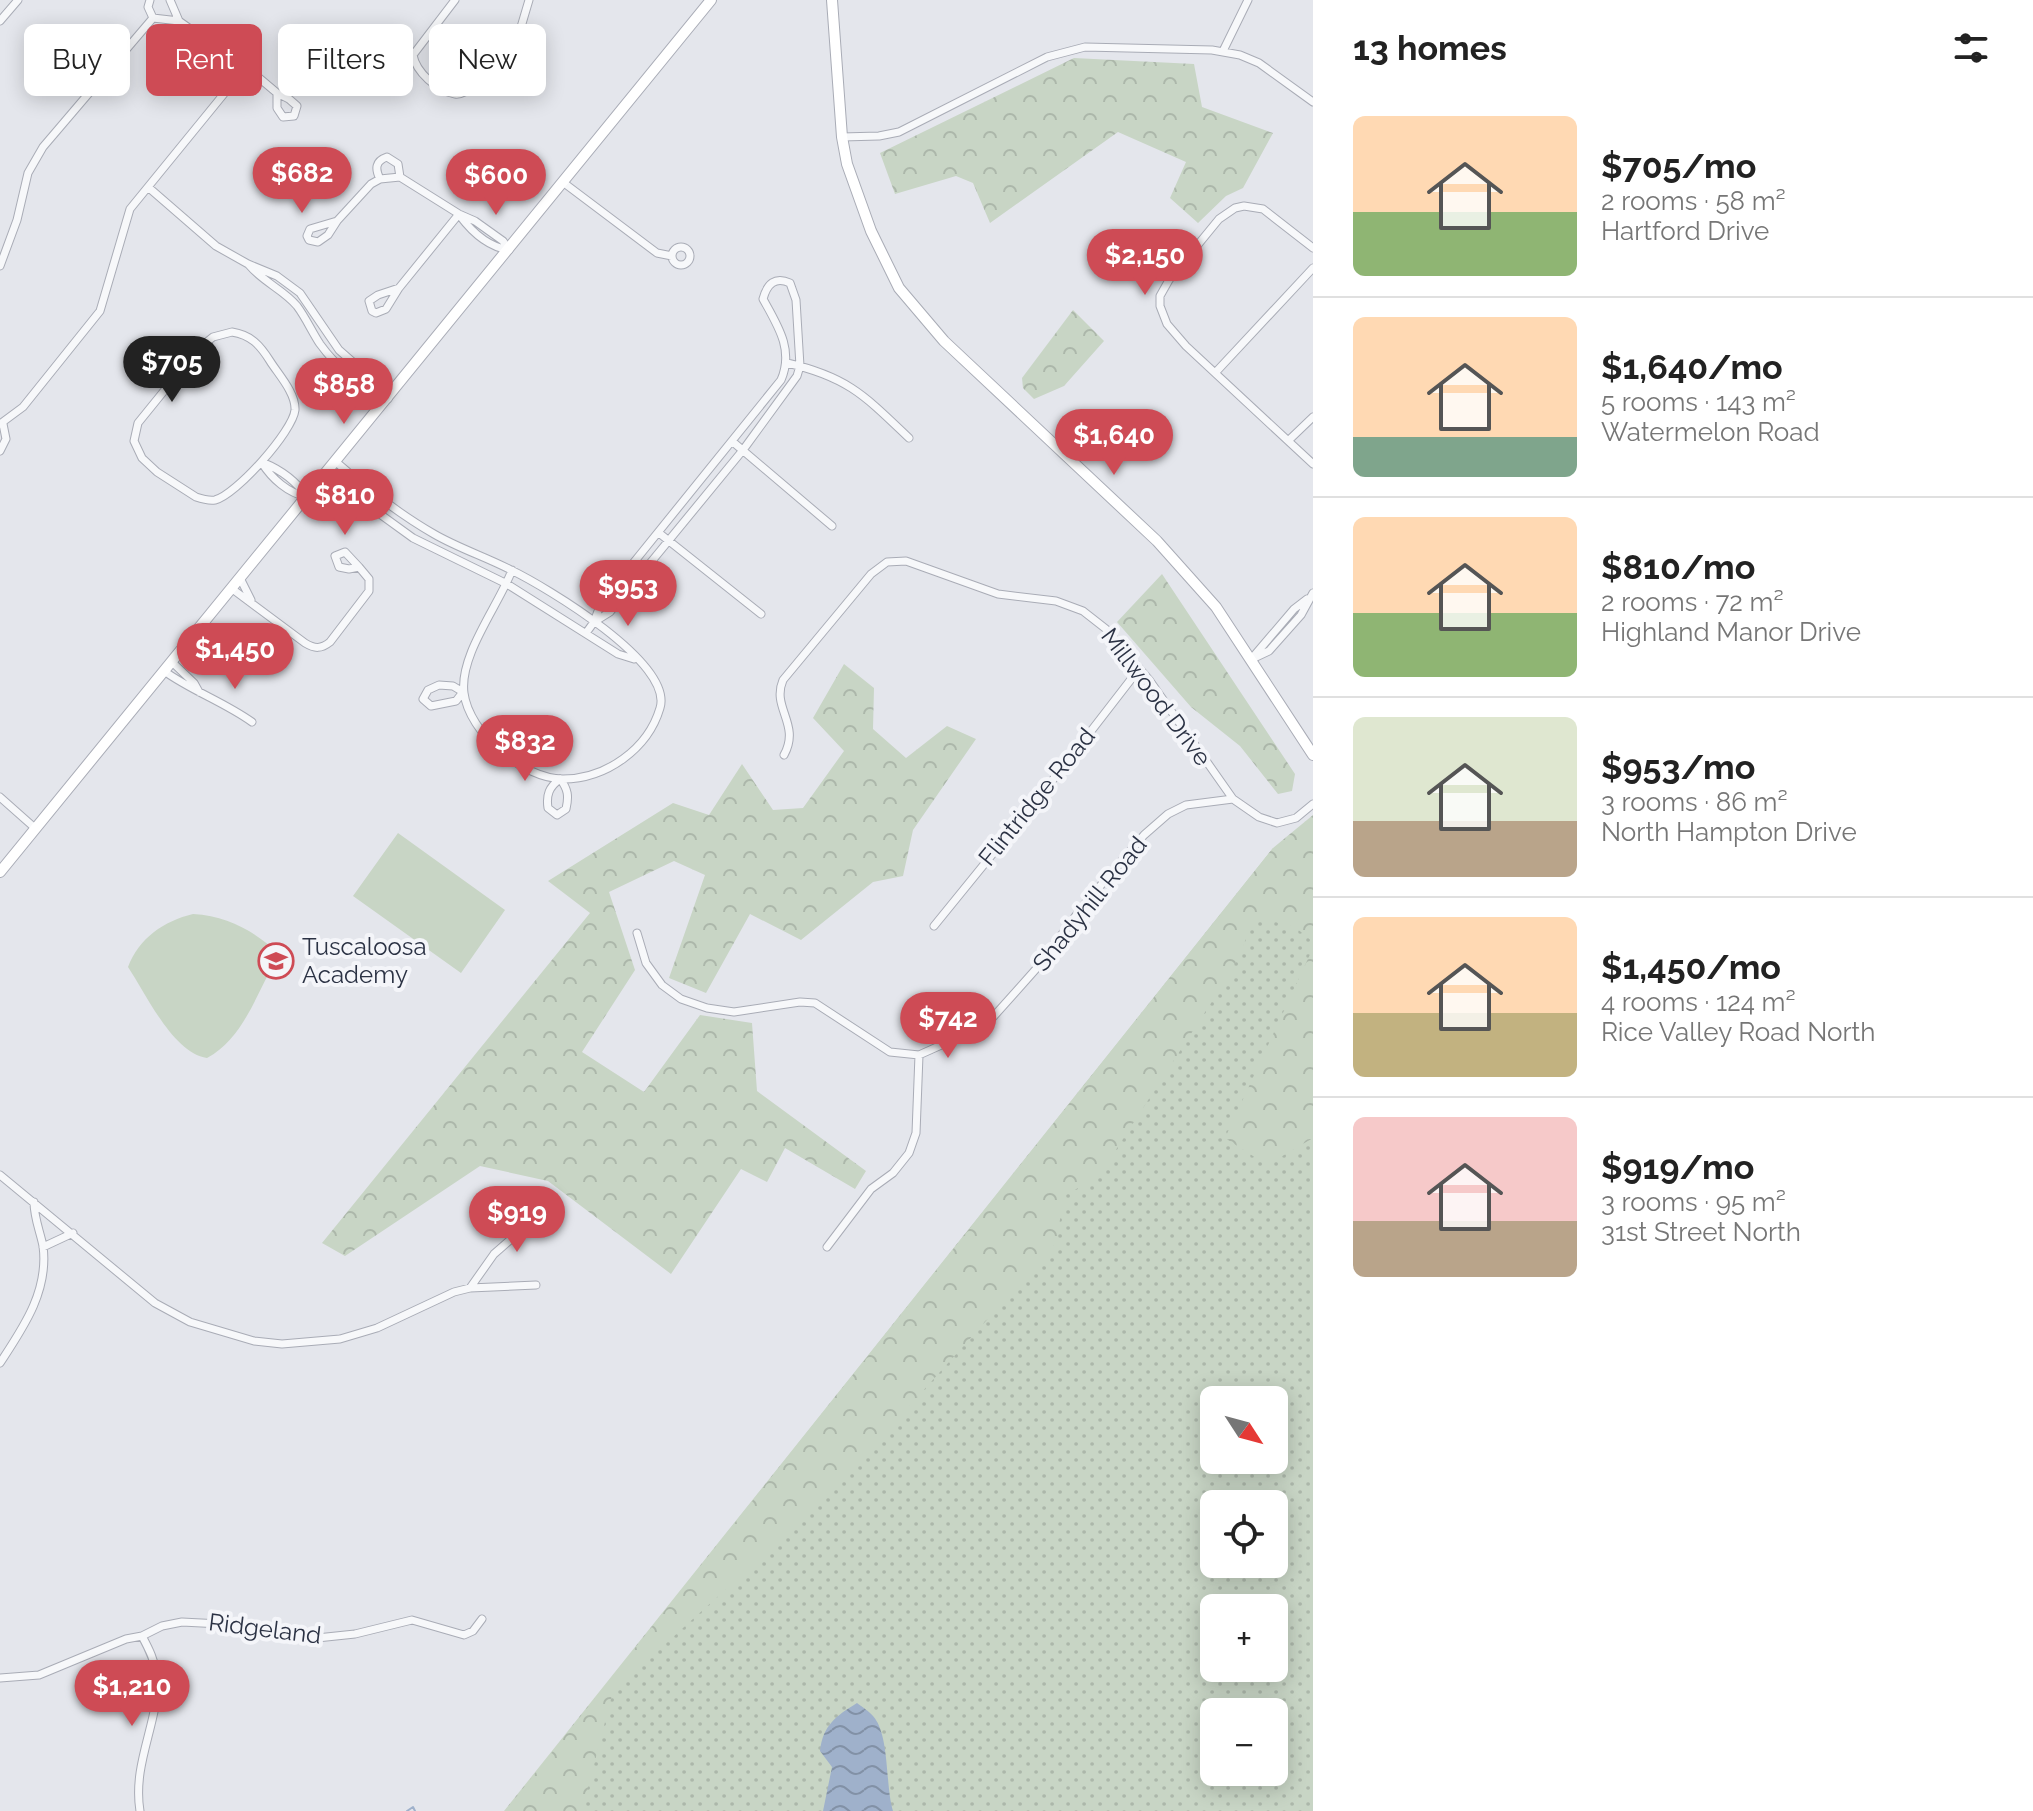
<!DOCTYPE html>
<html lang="en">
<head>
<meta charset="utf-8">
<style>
  :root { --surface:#fff; --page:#f2f2f2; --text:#222; --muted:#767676; --line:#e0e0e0; --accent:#ce4b55 }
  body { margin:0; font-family:Raleway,sans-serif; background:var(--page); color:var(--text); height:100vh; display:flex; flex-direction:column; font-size:30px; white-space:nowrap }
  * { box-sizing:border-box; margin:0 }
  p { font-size:26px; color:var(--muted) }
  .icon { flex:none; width:44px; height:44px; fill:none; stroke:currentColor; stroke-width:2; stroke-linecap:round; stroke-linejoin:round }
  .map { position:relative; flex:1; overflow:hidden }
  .panel { display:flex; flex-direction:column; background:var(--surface); width:720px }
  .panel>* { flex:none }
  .guide { position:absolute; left:24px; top:24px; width:760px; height:72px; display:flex; gap:16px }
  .needle { width:52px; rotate:126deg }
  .tools { position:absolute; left:1200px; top:1386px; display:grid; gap:16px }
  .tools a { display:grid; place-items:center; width:88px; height:88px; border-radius:12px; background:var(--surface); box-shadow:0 4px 20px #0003; font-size:40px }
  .price { position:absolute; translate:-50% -68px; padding:0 18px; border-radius:28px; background:var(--accent); color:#fff; font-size:26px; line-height:52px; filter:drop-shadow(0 2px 4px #0008) }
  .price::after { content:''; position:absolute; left:50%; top:48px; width:24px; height:18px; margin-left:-12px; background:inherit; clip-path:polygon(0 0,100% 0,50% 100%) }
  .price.active { background:#222; color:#fff }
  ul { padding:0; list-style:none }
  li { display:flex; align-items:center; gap:24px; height:200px; padding:0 40px }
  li+li { border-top:2px solid var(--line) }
  li span { display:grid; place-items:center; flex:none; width:224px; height:160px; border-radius:12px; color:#555 }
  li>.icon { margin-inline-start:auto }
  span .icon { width:96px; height:96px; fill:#fffc; stroke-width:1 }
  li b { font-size:34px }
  h2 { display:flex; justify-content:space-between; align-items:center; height:96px; padding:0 40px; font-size:34px }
  .chip { padding:0 28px; border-radius:12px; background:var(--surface); box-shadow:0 4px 20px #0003; font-size:28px; line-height:72px }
  .chip.active { background:var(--accent); color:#fff }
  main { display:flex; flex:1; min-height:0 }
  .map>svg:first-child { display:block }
  .grass { fill:url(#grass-dots); fill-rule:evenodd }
  .forest { fill:url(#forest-crowns) }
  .park { fill:#c8d5c5 }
  .water { fill:url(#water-waves) }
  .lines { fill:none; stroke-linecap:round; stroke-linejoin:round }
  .stream { stroke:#9fb1cb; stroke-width:2 }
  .street-casing { stroke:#a9acb6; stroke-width:9 }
  .secondary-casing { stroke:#a9acb6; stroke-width:12 }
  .street { stroke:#f7f8fa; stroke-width:7 }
  .secondary { stroke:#fff; stroke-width:10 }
  .labels { text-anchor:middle; stroke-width:8; stroke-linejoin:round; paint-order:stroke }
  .street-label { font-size:24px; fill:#2b3244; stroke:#f4f5f9 }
  .poi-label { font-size:24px; fill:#2b3244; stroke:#f4f5f9; text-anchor:start }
</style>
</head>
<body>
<main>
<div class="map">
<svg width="1313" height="1811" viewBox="0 0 1313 1811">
  <defs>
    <pattern id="grass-dots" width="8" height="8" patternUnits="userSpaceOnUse" patternTransform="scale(2)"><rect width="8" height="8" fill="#c8d5c5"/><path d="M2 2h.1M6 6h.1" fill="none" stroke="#acb7aa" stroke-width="1.8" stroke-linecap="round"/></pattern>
    <pattern id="forest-crowns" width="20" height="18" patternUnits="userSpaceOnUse" patternTransform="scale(2)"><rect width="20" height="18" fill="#c8d5c5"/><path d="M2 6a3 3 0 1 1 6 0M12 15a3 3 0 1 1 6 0" fill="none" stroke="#acb7aa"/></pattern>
    <pattern id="water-waves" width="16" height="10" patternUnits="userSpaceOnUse" patternTransform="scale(2)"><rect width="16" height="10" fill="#9fb1cb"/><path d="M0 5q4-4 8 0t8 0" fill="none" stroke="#8291a6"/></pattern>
  </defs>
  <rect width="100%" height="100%" fill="#e4e6ec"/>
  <path class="grass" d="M 1273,848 L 1313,856 L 1313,1811 L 504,1811 ZM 1214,1400 L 1274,1400 L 1274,1460 L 1214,1460 ZM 1214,1504 L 1274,1504 L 1274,1564 L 1214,1564 ZM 1214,1608 L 1274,1608 L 1274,1668 L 1214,1668 ZM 1214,1712 L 1274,1712 L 1274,1772 L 1214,1772 Z"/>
  <path class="forest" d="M 1074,58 L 1194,64 L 1202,107 L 1273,133 L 1243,188 L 1226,196 L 1198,223 L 1170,198 L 1186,162 L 1118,132 L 990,223 L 973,183 L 956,176 L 895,194 L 880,153 Z
    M 1073,310 L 1104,341 L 1064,386 L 1034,399 L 1023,388 L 1022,378 Z
    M 1162,574 L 1295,774 L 1292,791 L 1278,794 L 1240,746 L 1191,707 L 1117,622 Z
    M 844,664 L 874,688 L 873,729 L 906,758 L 947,726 L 976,739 L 913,830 L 903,876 L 873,882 L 801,940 L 750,914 L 706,993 L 669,978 L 705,875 L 674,861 L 609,892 L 635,970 L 582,1052 L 644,1092 L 700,1015 L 752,1023 L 757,1091 L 866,1171 L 855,1189 L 785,1148 L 767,1182 L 741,1169 L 671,1274 L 548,1181 L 480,1166 L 345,1256 L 322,1243 L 590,913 L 548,881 L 673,803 L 709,815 L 742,764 L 773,810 L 803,808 L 844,751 L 813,718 Z
    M 1313,815 L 1313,942 L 1295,927 L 1256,917 L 1231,972 L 1099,1176 L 1064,1196 L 1056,1243 L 823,1502 L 613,1691 L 582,1811 L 505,1811 L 1273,848 Z
    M 1313,948 L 1313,1138 L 1267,1165 L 1225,1138 Z"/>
  <path class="park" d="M 398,833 L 505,910 L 461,973 L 353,896 Z
    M 193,914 C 229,916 253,931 280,954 C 257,989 246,1037 207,1058 C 173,1053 146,994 128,967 C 139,938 164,921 193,914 Z"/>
  <path class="water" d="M 857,1703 C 862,1707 869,1711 873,1716 C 890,1735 885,1785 893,1811 L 823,1811 L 832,1767 L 820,1751 C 823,1725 836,1716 857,1703 Z"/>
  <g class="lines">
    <path class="stream" d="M 407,1811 L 413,1807 L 415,1811"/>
    <defs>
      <path id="street" d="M 150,0 L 148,7 L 153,18
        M 170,0 L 179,21 L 258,77 L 277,93
        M 455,0 L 413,55 C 416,72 437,91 455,94 C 462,95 468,90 473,86 L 521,27 L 529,0
        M 153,18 L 179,21
        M 0,21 L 18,0
        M 1223,51 L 1248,0
        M 277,93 L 289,99 L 297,106 L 294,116 L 283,117 L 277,108 Z
        M 842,137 L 879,136 L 899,132 L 1047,57 L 1085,47 L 1212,50 L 1240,55 L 1259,63 L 1313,102
        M 380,179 C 375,169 375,161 387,157 L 398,164 L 400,177
        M 564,183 L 657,253 L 672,256
        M 148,187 L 216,246 L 248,264 L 277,276 L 300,293 L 339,350 L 380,386 L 388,399
        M 460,216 C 472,232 489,247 509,250
        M 337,221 L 371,184 L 380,179 L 400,177 L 459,214 L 475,221 L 503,241 L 509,250
        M 337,221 L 328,235 L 318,242 L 309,240 L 307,236 L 310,229 Z
        M672 256a9 9 0 1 1 18 0a9 9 0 1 1-18 0Z
        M 1313,248 L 1263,209 L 1244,206 L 1235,208 L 1219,219 L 1169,280 L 1160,296 L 1160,306 L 1167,324 L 1186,346 L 1313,464
        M 249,265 C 263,282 284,290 297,306 C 306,318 312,332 320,344 C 335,365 363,390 388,399
        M 0,266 L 17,220 L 28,173 L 43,147 L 153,18
        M 399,288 L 459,214
        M 399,288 L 386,309 L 376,313 L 372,311 L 369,301 L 378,295 Z
        M 232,332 C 251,335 260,345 270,361 C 278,374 296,393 295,410 C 293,431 236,495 215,500 C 208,501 202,499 196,497 L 157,472 L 142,458 L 134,441 L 138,423 L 198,349 L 213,337 Z
        M 787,363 C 848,377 865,396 909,438
        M 1215,373 L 1313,268
        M 0,424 L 23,407 L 100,311 L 130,209 L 245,68
        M 1289,440 L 1313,417
        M 733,442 L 832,526
        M 0,451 L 6,439 L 3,424
        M 336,462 C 366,488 399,514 434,534 C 458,548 486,557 511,570 C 546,587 674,663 660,708 C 648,749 606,779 563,779 C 523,779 469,733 464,693 C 459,655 499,605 512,570
        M 262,463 C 272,479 288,493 307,497
        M 264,463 C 281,470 296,481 307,497
        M 326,475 L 413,538 L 507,584 L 618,654 L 634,659
        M 659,533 L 761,614
        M 345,552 L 359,567 L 349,569 L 339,567 L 335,556 Z
        M 240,578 L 251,600
        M 231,588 L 305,643 C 315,649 321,649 330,642 L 369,591 L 369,579 L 359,567
        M 586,633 L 594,622 L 610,612 L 743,450 L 797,376 L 800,366 L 796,300 L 790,283 C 775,276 767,284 763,299 C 778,326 794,350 781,380 L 601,603 L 594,622
        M 1253,657 L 1294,609 L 1307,599
        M 1252,659 L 1269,651 L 1301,615 L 1313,593
        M 172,662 L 194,683 L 199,692
        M 164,671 C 192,691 224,702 252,722
        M 439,685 L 453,686 L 463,692 L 456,701 L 431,706 L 423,699 L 428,690 Z
        M 784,755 C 801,724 771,708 783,680 L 871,574 L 887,562 L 906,561 L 998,594 L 1056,601 L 1083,611 L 1106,629 L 1150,681 L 1233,799 L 1259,817 L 1277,823 L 1296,818 L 1313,804
        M 560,779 C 568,789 569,796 566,809 L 557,815 L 548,808 C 546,795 549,787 560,779 Z
        M 0,797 L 36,829
        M 934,926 L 1064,766 L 1139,669
        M 637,933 L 646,963 L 662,985 L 681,999 L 707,1008 L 734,1012 L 800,1002 L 815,1003 L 890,1052 L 919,1055 L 986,1025 L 1036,969 L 1083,906 L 1144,835 L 1168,814 L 1186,805 L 1233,799
        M 0,1175 L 155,1303 L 190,1322 L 254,1341 L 282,1344 L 340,1339 L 377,1328 L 454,1292 L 470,1288 L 536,1285
        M 43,1247 L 73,1233
        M 827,1247 L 871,1189 L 893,1173 L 909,1153 L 916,1133 L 919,1055
        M 470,1288 L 494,1254 L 518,1233 L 525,1203
        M 0,1363 C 23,1328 49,1291 43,1246 C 40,1231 34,1218 34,1202
        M 0,1678 L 39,1675 L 126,1639 L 142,1636 L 162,1626 L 182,1622 L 240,1625 L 317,1638 L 355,1634 L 412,1620 L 464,1635 L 473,1631 L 482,1619
        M 140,1811 C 132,1762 160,1721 157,1676 C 155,1661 149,1649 142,1636"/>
      <path id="secondary" d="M 832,0 L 842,137 L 847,164 L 871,231 L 899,288 L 944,341 L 1157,541 L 1216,607 L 1313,755
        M 0,872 L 711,0"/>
    </defs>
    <use href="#street" class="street-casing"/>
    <use href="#secondary" class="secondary-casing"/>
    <use href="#street" class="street"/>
    <use href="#secondary" class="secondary"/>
  </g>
  <defs>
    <symbol id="school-ring" viewBox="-11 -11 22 22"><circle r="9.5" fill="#f4f5f9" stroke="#ce4b55" stroke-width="1.5"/><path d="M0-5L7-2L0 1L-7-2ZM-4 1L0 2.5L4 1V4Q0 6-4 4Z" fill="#ce4b55"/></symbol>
  </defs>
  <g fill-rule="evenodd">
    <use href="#school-ring" x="256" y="941" width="40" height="40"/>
  </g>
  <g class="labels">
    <g class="street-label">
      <text transform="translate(1156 697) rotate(53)" y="8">Millwood Drive</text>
      <text transform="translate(1037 797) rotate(-51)" y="8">Flintridge Road</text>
      <text transform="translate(1090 904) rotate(-51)" y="8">Shadyhill Road</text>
      <text transform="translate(265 1629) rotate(7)" y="8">Ridgeland</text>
    </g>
    <g class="poi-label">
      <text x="302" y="955">Tuscaloosa<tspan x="302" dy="28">Academy</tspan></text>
    </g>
  </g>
</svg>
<div class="tools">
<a><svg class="needle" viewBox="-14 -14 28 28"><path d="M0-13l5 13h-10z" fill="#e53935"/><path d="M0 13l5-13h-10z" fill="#767676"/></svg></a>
<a><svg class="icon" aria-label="locate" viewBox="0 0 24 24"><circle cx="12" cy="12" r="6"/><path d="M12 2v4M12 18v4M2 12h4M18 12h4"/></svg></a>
<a>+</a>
<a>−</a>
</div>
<b class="price" style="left:302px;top:215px">$682</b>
<b class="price" style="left:496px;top:217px">$600</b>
<b class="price" style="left:1145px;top:297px">$2,150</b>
<b class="price active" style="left:172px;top:404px">$705</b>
<b class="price" style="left:344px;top:426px">$858</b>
<b class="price" style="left:1114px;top:477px">$1,640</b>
<b class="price" style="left:345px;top:537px">$810</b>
<b class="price" style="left:628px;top:628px">$953</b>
<b class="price" style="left:235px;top:691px">$1,450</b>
<b class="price" style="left:525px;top:783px">$832</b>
<b class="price" style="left:948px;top:1060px">$742</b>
<b class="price" style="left:517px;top:1254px">$919</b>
<b class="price" style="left:132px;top:1728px">$1,210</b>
<div class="guide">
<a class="chip">Buy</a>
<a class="chip active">Rent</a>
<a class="chip">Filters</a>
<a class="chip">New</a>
</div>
</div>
<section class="panel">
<h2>13 homes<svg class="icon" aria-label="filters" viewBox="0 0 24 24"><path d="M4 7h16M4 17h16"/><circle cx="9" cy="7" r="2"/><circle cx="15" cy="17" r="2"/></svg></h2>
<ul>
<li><span style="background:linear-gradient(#ffd9b3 60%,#8fb573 0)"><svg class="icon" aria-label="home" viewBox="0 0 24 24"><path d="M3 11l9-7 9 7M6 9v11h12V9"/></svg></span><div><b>$705/mo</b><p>2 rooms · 58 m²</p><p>Hartford Drive</p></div></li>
<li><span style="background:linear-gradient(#ffd9b3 75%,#7fa58c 0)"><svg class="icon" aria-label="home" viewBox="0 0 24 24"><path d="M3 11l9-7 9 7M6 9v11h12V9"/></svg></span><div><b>$1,640/mo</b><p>5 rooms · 143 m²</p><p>Watermelon Road</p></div></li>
<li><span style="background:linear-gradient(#ffd9b3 60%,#8fb573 0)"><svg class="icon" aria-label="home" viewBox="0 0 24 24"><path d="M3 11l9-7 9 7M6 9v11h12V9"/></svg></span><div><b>$810/mo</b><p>2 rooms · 72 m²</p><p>Highland Manor Drive</p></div></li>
<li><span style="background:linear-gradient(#dfe7d0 65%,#b9a48a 0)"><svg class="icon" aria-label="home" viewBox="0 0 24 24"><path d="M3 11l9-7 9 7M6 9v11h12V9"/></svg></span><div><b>$953/mo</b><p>3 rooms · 86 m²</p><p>North Hampton Drive</p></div></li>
<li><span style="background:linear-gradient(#ffd9b3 60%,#c2b280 0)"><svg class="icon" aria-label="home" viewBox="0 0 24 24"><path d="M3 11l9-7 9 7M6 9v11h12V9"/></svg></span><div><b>$1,450/mo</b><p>4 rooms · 124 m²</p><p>Rice Valley Road North</p></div></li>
<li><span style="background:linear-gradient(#f6c9c9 65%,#b9a48a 0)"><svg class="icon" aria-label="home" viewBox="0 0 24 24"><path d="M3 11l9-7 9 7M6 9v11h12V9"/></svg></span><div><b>$919/mo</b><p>3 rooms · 95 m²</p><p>31st Street North</p></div></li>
</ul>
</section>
</main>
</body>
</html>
